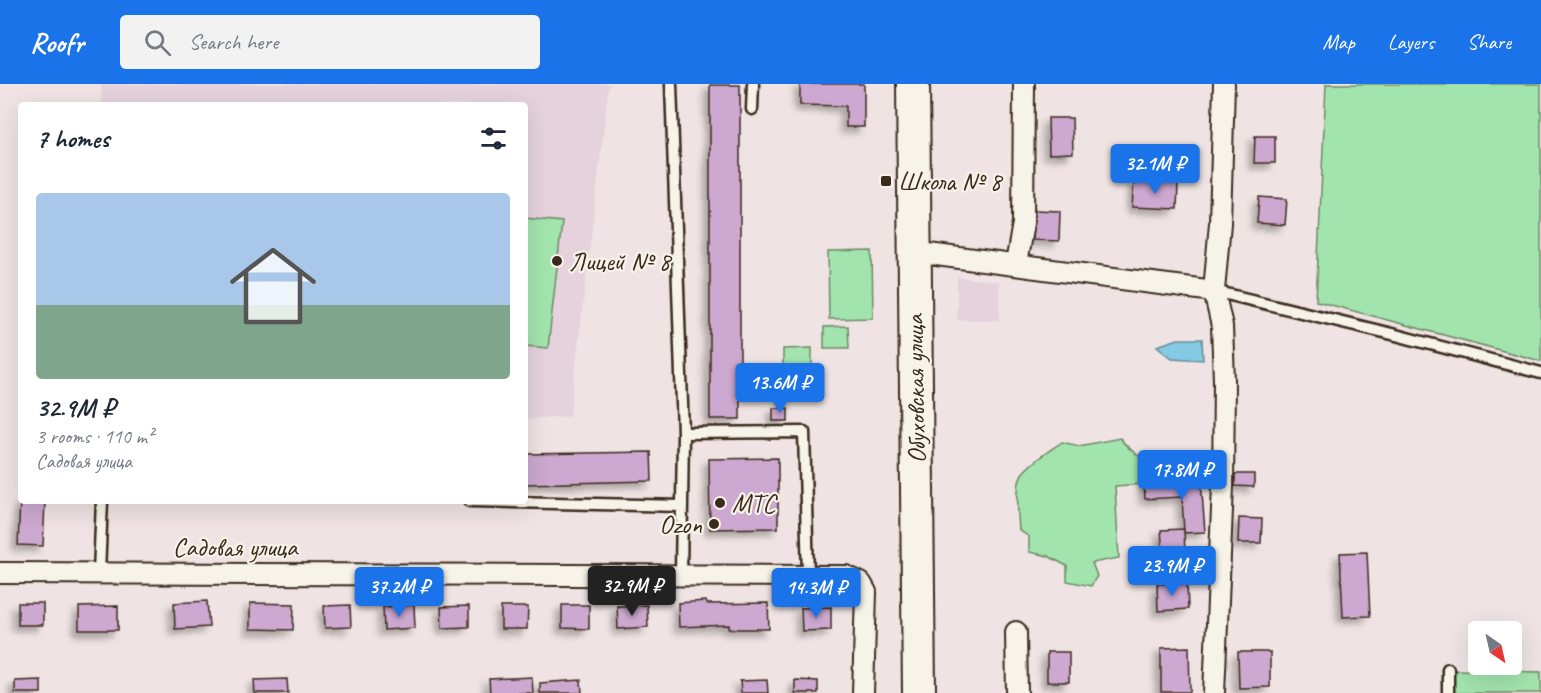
<!DOCTYPE html>
<html lang="en">
<head>
<meta charset="utf-8">
<style>
  :root { --surface:#fff; --page:#f2f2f3; --text:#1f2937; --muted:#747a83; --accent:#1a73e8 }
  body { margin:0; font-family:Caveat,sans-serif; background:var(--page); color:var(--text); height:100vh; display:flex; flex-direction:column; font-size:22px; white-space:nowrap }
  * { box-sizing:border-box; margin:0 }
  p { font-size:20px; color:var(--muted) }
  .icon { flex:none; width:33px; height:33px; fill:none; stroke:currentColor; stroke-width:2; stroke-linecap:round; stroke-linejoin:round }
  .map { position:relative; flex:1; overflow:hidden }
  .drawer { position:absolute; left:18px; top:18px; width:510px; height:402px; display:flex; flex-direction:column; background:var(--surface); border-radius:6px; box-shadow:0 6px 24px #0002 }
  .drawer>* { flex:none }
  .needle { width:39px; rotate:146deg }
  .controls { position:absolute; left:1468px; top:537px; display:grid; gap:12px }
  .controls a { display:grid; place-items:center; width:54px; height:54px; border-radius:6px; background:var(--surface); box-shadow:0 6px 24px #0002; font-size:30px }
  .price { position:absolute; translate:-50% -51px; padding:0 14px; border-radius:6px; background:var(--accent); color:#fff; font-size:20px; line-height:39px; filter:drop-shadow(0 2px 3px #0008) }
  .price::after { content:''; position:absolute; left:50%; top:36px; width:18px; height:14px; margin-left:-9px; background:inherit; clip-path:polygon(0 0,100% 0,50% 100%) }
  .price.on { background:#222; color:#fff }
  ul { padding:0; list-style:none }
  li { display:grid; align-content:center; gap:12px; height:318px; padding:0 18px }
  li span { display:grid; place-items:center; height:186px; border-radius:6px; color:#555 }
  li>.icon { margin-inline-start:auto }
  span .icon { width:108px; height:108px; fill:#fffc; stroke-width:1 }
  li b { font-size:26px }
  h2 { display:flex; justify-content:space-between; align-items:center; height:72px; padding:0 18px; font-size:26px }
  header { display:flex; align-items:center; gap:36px; box-sizing:border-box; height:84px; padding:0 30px; background:var(--accent); color:#fff }
  header strong { font-size:28px }
  nav { display:flex; gap:33px; margin-inline-start:auto; font-size:21px }
  .search { width:420px; height:54px; background:var(--page); display:flex; align-items:center; gap:15px; box-sizing:border-box; padding:0 21px; border-radius:6px; color:var(--muted); font-size:22px }
  .map>svg:first-child { display:block }
  .built { fill:#e5d2dd }
  .green { fill:#a2e4ae; stroke:#6e8766; stroke-width:1.5 }
  .water { fill:#84cae5; stroke:#678a95; stroke-width:1.5 }
  .building { fill:#cda8d0; stroke:#3b2a1e; stroke-width:1.5; filter:url(#shadow) }
  .lines { fill:none; stroke-linecap:round; stroke-linejoin:round }
  .lane-casing { stroke:#3b2a1e; stroke-width:15 }
  .street-casing { stroke:#3b2a1e; stroke-width:24 }
  .primary-casing { stroke:#3b2a1e; stroke-width:36 }
  .lane { stroke:#f7f3e8; stroke-width:10 }
  .street { stroke:#f7f3e8; stroke-width:20 }
  .primary { stroke:#f7f3e8; stroke-width:32 }
  .poi-dot { fill:#3b2a1e; stroke:#f7f3e8; stroke-width:2 }
  .labels { text-anchor:middle; stroke-width:4.5; stroke-linejoin:round; paint-order:stroke }
  .poi-label { font-size:26px; fill:#3b2a1e; stroke:#f7f3e8; text-anchor:start }
  .street-label { font-size:26px; fill:#3b2a1e; stroke:#f7f3e8 }
</style>
</head>
<body>
<header>
<strong>Roofr</strong>
<div class="search"><svg class="icon" aria-label="search" viewBox="0 0 24 24"><circle cx="10" cy="10" r="6"/><path d="M15 15l6 6"/></svg>Search here</div>
<nav><a>Map</a><a>Layers</a><a>Share</a></nav>
</header>
<div class="map">
<svg width="1541" height="609" viewBox="0 0 1541 609">
  <defs>
    <filter id="shadow"><feDropShadow dx="-5.5" dy="5.5" stdDeviation="3" flood-color="#0004"/></filter>
  </defs>
  <rect width="100%" height="100%" fill="#efe4e3"/>
  <filter id="ink" filterUnits="userSpaceOnUse"><feTurbulence type="fractalNoise" baseFrequency=".0167" numOctaves="2"/><feDisplacementMap in="SourceGraphic" scale="12" xChannelSelector="R" yChannelSelector="G"/><feConvolveMatrix kernelMatrix="1 2 1 2 8 2 1 2 1" color-interpolation-filters="sRGB"/></filter>
  <g filter="url(#ink)">
    <path class="built" d="M 101,0 L 609,0 L 570,332 L 525,335 L 525,21 L 102,21 Z
      M 957,193 L 999,198 L 1000,236 L 957,236 Z"/>
    <path class="green" d="M 1326,0 L 1541,0 L 1541,277 L 1316,217 Z
      M 525,134 L 562,138 L 548,264 L 525,262 Z
      M 872,167 L 873,234 L 829,235 L 828,168 Z
      M 848,242 L 849,264 L 824,264 L 824,243 Z
      M 812,264 L 812,293 L 783,293 L 783,265 Z
      M 1120,354 C 1127,365 1145,377 1157,385 L 1144,400 L 1115,402 L 1119,474 L 1092,479 L 1097,492 L 1091,502 L 1067,497 L 1067,482 L 1048,472 L 1029,468 L 1029,453 L 1019,446 C 1018,433 1015,401 1022,390 C 1032,377 1049,367 1062,358 L 1079,362 Z
      M 1453,586 L 1541,588 L 1541,609 L 1454,609 Z"/>
    <path class="water" d="M 1178,255 L 1202,255 L 1203,276 L 1172,274 L 1157,262 Z"/>
    <path class="building" d="M 800,0 L 864,0 L 864,43 L 846,43 L 846,22 L 800,21 Z
      M 710,1 L 740,1 L 740,335 L 710,335 Z
      M 1048,34 L 1072,34 L 1073,69 L 1049,70 Z
      M 1255,52 L 1275,52 L 1275,79 L 1254,79 Z
      M 1134,97 L 1178,99 L 1177,125 L 1132,123 Z
      M 1259,113 L 1287,115 L 1285,141 L 1257,139 Z
      M 1035,126 L 1060,127 L 1059,157 L 1033,156 Z
      M 773,324 L 788,324 L 788,337 L 773,337 Z
      M 651,368 L 652,397 L 525,400 L 525,370 Z
      M 778,374 L 778,444 L 710,445 L 709,375 Z
      M 1235,390 L 1254,390 L 1254,403 L 1235,402 Z
      M 1201,396 L 1205,448 L 1184,449 L 1182,413 L 1145,415 L 1144,400 Z
      M 20,417 L 45,418 L 43,462 L 18,461 Z
      M 1239,434 L 1262,435 L 1261,459 L 1238,459 Z
      M 1184,445 L 1185,470 L 1163,471 L 1161,446 Z
      M 1367,468 L 1370,532 L 1343,533 L 1340,469 Z
      M 1187,499 L 1188,525 L 1158,527 L 1157,500 Z
      M 207,517 L 209,543 L 175,545 L 174,519 Z
      M 706,517 L 707,520 L 768,519 L 769,545 L 729,545 L 729,541 L 679,543 L 678,519 Z
      M 18,519 L 43,519 L 43,541 L 18,541 Z
      M 250,519 L 294,520 L 293,546 L 250,545 Z
      M 350,521 L 351,543 L 325,544 L 324,522 Z
      M 414,521 L 415,544 L 384,546 L 383,523 Z
      M 562,521 L 589,521 L 589,545 L 562,544 Z
      M 647,521 L 648,543 L 618,545 L 617,522 Z
      M 118,522 L 118,546 L 79,546 L 79,523 Z
      M 469,522 L 469,543 L 442,544 L 441,523 Z
      M 501,523 L 528,523 L 527,545 L 501,545 Z
      M 831,523 L 831,546 L 802,547 L 801,524 Z
      M 1189,563 L 1190,608 L 1161,608 L 1161,564 Z
      M 1047,568 L 1069,568 L 1069,598 L 1047,598 Z
      M 1238,568 L 1270,568 L 1270,603 L 1239,604 Z
      M 532,593 L 533,609 L 490,609 L 489,595 Z
      M 287,595 L 288,609 L 255,609 L 254,596 Z
      M 41,596 L 41,609 L 15,609 L 15,597 Z
      M 581,596 L 582,609 L 540,609 L 540,599 Z
      M 767,596 L 768,609 L 741,609 L 740,597 Z
      M 795,596 L 818,597 L 818,609 L 795,609 Z"/>
    <g class="lines">
      <defs>
        <path id="lane" d="M 671,0 L 683,349 L 681,491
          M 752,25 L 753,0
          M 1214,207 L 1392,250 L 1541,289
          M 683,349 L 804,348 L 808,491
          M 470,417 L 682,422
          M 99,489 L 102,417
          M 1448,585 L 1448,609"/>
        <path id="street" d="M 913,168 L 1214,207
          M 1016,180 L 1023,139 L 1024,0
          M 0,489 L 846,492 L 861,499 L 866,508 L 863,609
          M 1016,548 L 1017,609
          M 1214,609 L 1223,402 L 1224,297 L 1222,242 L 1214,207 L 1220,139 L 1224,0"/>
        <path id="primary" d="M 913,0 L 919,609"/>
      </defs>
      <use href="#lane" class="lane-casing"/>
      <use href="#street" class="street-casing"/>
      <use href="#primary" class="primary-casing"/>
      <use href="#lane" class="lane"/>
      <use href="#street" class="street"/>
      <use href="#primary" class="primary"/>
    </g>
  </g>
  <g class="poi-dot">
    <rect x="880" y="91" width="12" height="12" rx="3"/>
    <circle cx="557" cy="177" r="6"/>
    <circle cx="720" cy="419" r="6"/>
    <circle cx="714" cy="440" r="6"/>
  </g>
  <g class="labels">
    <g class="poi-label">
      <text x="898" y="106">Школа № 8</text>
      <text x="569" y="186">Лицей № 8</text>
      <text x="732" y="428">МТС</text>
      <text x="702" y="449" text-anchor="end">Ozon</text>
    </g>
    <g class="street-label">
      <text transform="translate(915 305) rotate(-91)" y="9">Обуховская улица</text>
      <text x="235" y="472">Садовая улица</text>
    </g>
  </g>
</svg>
<div class="controls">
<a><svg class="needle" viewBox="-14 -14 28 28"><path d="M0-13l5 13h-10z" fill="#e53935"/><path d="M0 13l5-13h-10z" fill="#747a83"/></svg></a>
</div>
<b class="price" style="left:1155px;top:111px">32.1M ₽</b>
<b class="price" style="left:780px;top:330px">13.6M ₽</b>
<b class="price" style="left:1182px;top:417px">17.8M ₽</b>
<b class="price" style="left:1172px;top:513px">23.9M ₽</b>
<b class="price on" style="left:632px;top:533px">32.9M ₽</b>
<b class="price" style="left:399px;top:534px">37.2M ₽</b>
<b class="price" style="left:816px;top:535px">14.3M ₽</b>
<section class="drawer">
<h2>7 homes<svg class="icon" aria-label="filters" viewBox="0 0 24 24"><path d="M4 7h16M4 17h16"/><circle cx="9" cy="7" r="2"/><circle cx="15" cy="17" r="2"/></svg></h2>
<ul>
<li><span style="background:linear-gradient(#a9c7e8 60%,#7fa58c 0)"><svg class="icon" aria-label="home" viewBox="0 0 24 24"><path d="M3 11l9-7 9 7M6 9v11h12V9"/></svg></span><div><b>32.9M ₽</b><p>3 rooms · 110 m²</p><p>Садовая улица</p></div></li>
</ul>
</section>
</div>
</body>
</html>
